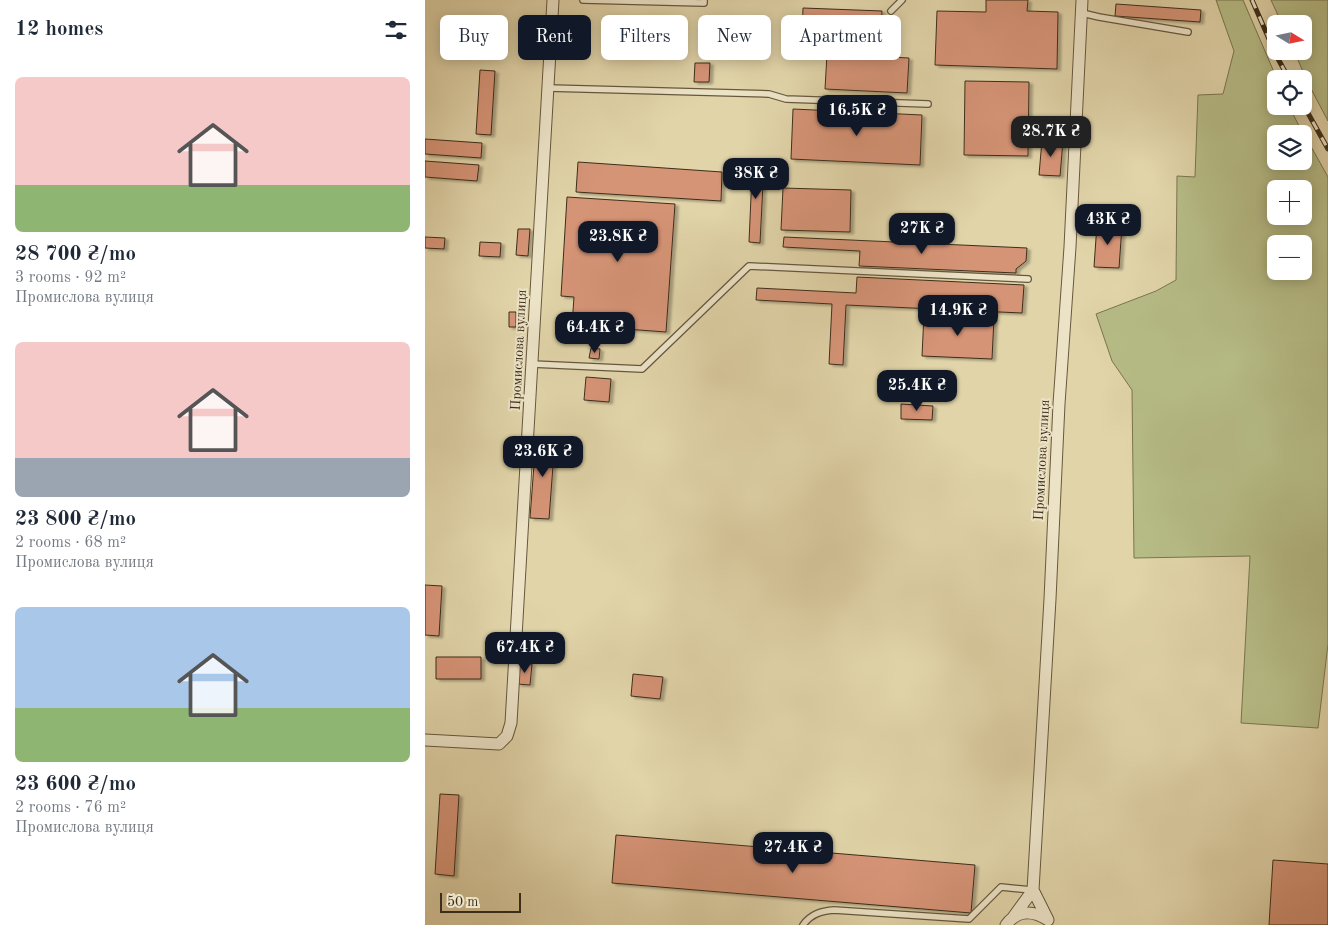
<!DOCTYPE html>
<html lang="en">
<head>
<meta charset="utf-8">
<style>
  :root { --surface:#fff; --page:#f2f2f3; --text:#1f2937; --muted:#747a83; --accent:#111827 }
  body { margin:0; font-family:"Old Standard TT",serif; background:var(--page); color:var(--text); height:100vh; display:flex; flex-direction:column; font-size:19px; white-space:nowrap }
  * { box-sizing:border-box; margin:0 }
  p { font-size:16px; color:var(--muted) }
  .icon { flex:none; width:28px; height:28px; fill:none; stroke:currentColor; stroke-width:2; stroke-linecap:round; stroke-linejoin:round }
  .map { position:relative; flex:1; overflow:hidden }
  .panel { display:flex; flex-direction:column; background:var(--surface); width:425px }
  .panel>* { flex:none }
  .banner { position:absolute; left:15px; top:15px; width:475px; height:45px; display:flex; gap:10px }
  .needle { width:32px; rotate:100deg }
  .buttons { position:absolute; left:842px; top:15px; display:grid; gap:10px }
  .buttons a { display:grid; place-items:center; width:45px; height:45px; border-radius:8px; background:var(--surface); box-shadow:0 2px 12px #0003; font-size:25px }
  .scale { position:absolute; left:15px; bottom:12px; width:81px; box-sizing:border-box; padding-left:5px; border:2px solid #3d2e1a; border-top:0; font-size:14px; line-height:18px; white-space:nowrap; color:#3d2e1a; -webkit-text-stroke:4px #ece3c7; paint-order:stroke }
  .price { position:absolute; translate:-50% -42px; padding:0 11px; border-radius:10px; background:var(--accent); color:#fff; font-size:16px; line-height:32px; filter:drop-shadow(0 1px 2px #0008) }
  .price::after { content:''; position:absolute; left:50%; top:30px; width:15px; height:11px; margin-left:-8px; background:inherit; clip-path:polygon(0 0,100% 0,50% 100%) }
  .price.on { background:#222; color:#fff }
  ul { padding:0; list-style:none }
  li { display:grid; align-content:center; gap:10px; height:265px; padding:0 15px }
  li span { display:grid; place-items:center; height:155px; border-radius:8px; color:#555 }
  li>.icon { margin-inline-start:auto }
  span .icon { width:90px; height:90px; fill:#fffc; stroke-width:1 }
  li b { font-size:21px }
  h2 { display:flex; justify-content:space-between; align-items:center; height:60px; padding:0 15px; font-size:21px }
  .chip { padding:0 18px; border-radius:8px; background:var(--surface); box-shadow:0 2px 12px #0003; font-size:18px; line-height:45px }
  .chip.on { background:var(--accent); color:#fff }
  main { display:flex; flex:1; min-height:0 }
  .map>svg:first-child { display:block }
  .green { fill:#b6bc86; stroke:#7a7550; fill-rule:evenodd }
  .building { fill:#d69477; stroke:#3d2e1a; filter:url(#shadow) }
  .lines { fill:none; stroke-linecap:round; stroke-linejoin:round }
  .lane-casing { stroke:#66583e; stroke-width:8 }
  .street-casing { stroke:#66583e; stroke-width:13 }
  .lane { stroke:#ece3c7; stroke-width:5.5 }
  .street { stroke:#ece3c7; stroke-width:11 }
  .rail-casing { stroke:#3d2e1a; stroke-width:5 }
  .rail { stroke:#ece3c7; stroke-width:3; stroke-dasharray:9; stroke-linecap:butt }
  .labels { text-anchor:middle; stroke-width:4; stroke-linejoin:round; paint-order:stroke }
  .street-label { font-size:14px; fill:#3d2e1a; stroke:#ece3c7 }
</style>
</head>
<body>
<main>
<section class="panel">
<h2>12 homes<svg class="icon" aria-label="filters" viewBox="0 0 24 24"><path d="M4 7h16M4 17h16"/><circle cx="9" cy="7" r="2"/><circle cx="15" cy="17" r="2"/></svg></h2>
<ul>
<li><span style="background:linear-gradient(#f6c9c9 70%,#8fb573 0)"><svg class="icon" aria-label="home" viewBox="0 0 24 24"><path d="M3 11l9-7 9 7M6 9v11h12V9"/></svg></span><div><b>28 700 ₴/mo</b><p>3 rooms · 92 m²</p><p>Промислова вулиця</p></div></li>
<li><span style="background:linear-gradient(#f6c9c9 75%,#9aa5b1 0)"><svg class="icon" aria-label="home" viewBox="0 0 24 24"><path d="M3 11l9-7 9 7M6 9v11h12V9"/></svg></span><div><b>23 800 ₴/mo</b><p>2 rooms · 68 m²</p><p>Промислова вулиця</p></div></li>
<li><span style="background:linear-gradient(#a9c7e8 65%,#8fb573 0)"><svg class="icon" aria-label="home" viewBox="0 0 24 24"><path d="M3 11l9-7 9 7M6 9v11h12V9"/></svg></span><div><b>23 600 ₴/mo</b><p>2 rooms · 76 m²</p><p>Промислова вулиця</p></div></li>
</ul>
</section>
<div class="map">
<svg width="903" height="925" viewBox="0 0 903 925">
  <defs>
    <filter id="shadow"><feDropShadow dx="3.5" dy="2" stdDeviation="1" flood-color="#0004"/></filter>
  </defs>
  <rect width="100%" height="100%" fill="#e1d4a9"/>
  <filter id="stains"><feTurbulence type="fractalNoise" baseFrequency=".004" numOctaves="4"/><feColorMatrix values="0 0 0 0 .2 0 0 0 0 .09 0 0 0 0 .02 0 0 0 .5 -.17"/></filter>
  <radialGradient id="worn" r=".72"><stop offset=".6" stop-color="#630" stop-opacity="0"/><stop offset="1" stop-color="#630" stop-opacity=".3"/></radialGradient>
  <path class="green" d="M 791,0 L 818,0 L 852,79 L 851,106 L 864,106 L 878,134 L 851,134 L 851,161 L 879,161 L 879,134 L 903,177 L 903,644 L 893,728 L 816,723 L 825,556 L 709,558 L 707,390 L 687,361 L 671,314 L 731,291 L 751,280 L 752,176 L 770,177 L 773,95 L 798,94 L 809,51 ZM 851,189 L 879,189 L 879,216 L 851,216 ZM 851,244 L 879,244 L 879,271 L 851,271 Z
    M 846,0 L 903,0 L 903,121 L 883,83 L 869,51 L 879,51 L 879,24 L 857,24 Z"/>
  <path class="building" d="M 561,0 L 603,0 L 602,11 L 633,12 L 632,69 L 510,65 L 512,11 L 561,12 Z
    M 691,4 L 776,10 L 775,22 L 690,16 Z
    M 378,8 L 457,11 L 455,42 L 377,39 Z
    M 402,54 L 484,58 L 482,93 L 400,89 Z
    M 270,63 L 285,63 L 284,82 L 269,82 Z
    M 55,70 L 70,71 L 66,135 L 51,134 Z
    M 540,81 L 604,82 L 603,156 L 539,155 Z
    M 368,109 L 497,115 L 495,165 L 366,159 Z
    M 0,139 L 57,143 L 56,158 L 0,154 Z
    M 617,140 L 638,141 L 635,176 L 614,175 Z
    M 0,161 L 54,165 L 52,181 L 0,177 Z
    M 153,162 L 297,172 L 296,201 L 151,192 Z
    M 321,163 L 339,164 L 335,243 L 324,242 L 327,174 L 320,174 Z
    M 358,188 L 426,190 L 425,232 L 356,230 Z
    M 142,197 L 250,204 L 241,332 L 147,325 L 149,297 L 136,296 Z
    M 672,224 L 697,226 L 694,268 L 669,267 Z
    M 93,229 L 105,229 L 103,256 L 91,255 Z
    M 0,237 L 20,238 L 19,249 L 0,248 Z
    M 359,237 L 602,248 L 601,261 L 591,269 L 591,273 L 434,266 L 435,251 L 358,247 Z
    M 55,242 L 76,243 L 75,257 L 54,256 Z
    M 432,277 L 599,285 L 597,313 L 421,305 L 418,365 L 404,364 L 407,304 L 331,300 L 332,288 L 431,293 Z
    M 84,312 L 91,312 L 91,327 L 84,327 Z
    M 499,314 L 569,318 L 567,359 L 497,356 Z
    M 166,348 L 175,349 L 174,359 L 164,358 Z
    M 161,377 L 186,379 L 184,402 L 159,400 Z
    M 476,404 L 508,406 L 507,420 L 476,419 Z
    M 111,438 L 130,439 L 124,519 L 105,518 Z
    M 0,585 L 17,586 L 14,636 L 0,635 Z
    M 11,657 L 56,657 L 56,679 L 11,679 Z
    M 94,663 L 107,664 L 105,685 L 92,684 Z
    M 208,674 L 238,677 L 235,699 L 206,696 Z
    M 15,794 L 34,795 L 29,876 L 10,874 Z
    M 191,835 L 550,865 L 546,913 L 187,883 Z
    M 848,860 L 903,864 L 903,925 L 844,925 Z"/>
  <g class="lines">
    <defs>
      <path id="lane" d="M 158,0 L 279,3 L 279,0
        M 466,11 L 477,0
        M 657,13 L 674,17 L 763,32
        M 123,88 L 344,94 L 361,99 L 503,104
        M 107,364 L 217,369 L 324,266 L 603,279
        M 378,925 C 386,914 396,911 409,910 L 544,919 L 576,887 L 607,890"/>
      <path id="street" d="M 0,740 L 74,744 L 82,736 L 86,723 L 128,0
        M 608,890 L 623,920
        M 589,916 L 608,890 L 625,599 L 634,404 L 645,247 L 657,0
        M 581,925 C 592,910 608,910 623,920"/>
    </defs>
    <use href="#lane" class="lane-casing"/>
    <use href="#street" class="street-casing"/>
    <use href="#lane" class="lane"/>
    <use href="#street" class="street"/>
    <defs>
      <path id="rail" d="M 827,0 L 851,55 L 864,79
        M 879,106 L 903,149"/>
    </defs>
    <use href="#rail" class="rail-casing"/>
    <use href="#rail" class="rail"/>
  </g>
  <g class="labels">
    <g class="street-label">
      <text transform="translate(93 350) rotate(-87)" y="5">Промислова вулиця</text>
      <text transform="translate(616 460) rotate(-87)" y="5">Промислова вулиця</text>
    </g>
  </g>
  <rect width="100%" height="100%" filter="url(#stains)"/>
  <rect width="100%" height="100%" fill="url(#worn)"/>
</svg>
<div class="buttons">
<a><svg class="needle" viewBox="-14 -14 28 28"><path d="M0-13l5 13h-10z" fill="#e53935"/><path d="M0 13l5-13h-10z" fill="#747a83"/></svg></a>
<a><svg class="icon" aria-label="locate" viewBox="0 0 24 24"><circle cx="12" cy="12" r="6"/><path d="M12 2v4M12 18v4M2 12h4M18 12h4"/></svg></a>
<a><svg class="icon" aria-label="layers" viewBox="0 0 24 24"><path d="M12 4l9 5-9 5-9-5zM3 14l9 5 9-5"/></svg></a>
<a>+</a>
<a>−</a>
</div>
<div class="scale">50 m</div>
<b class="price" style="left:432px;top:137px">16.5K ₴</b>
<b class="price on" style="left:626px;top:158px">28.7K ₴</b>
<b class="price" style="left:331px;top:200px">38K ₴</b>
<b class="price" style="left:683px;top:246px">43K ₴</b>
<b class="price" style="left:497px;top:255px">27K ₴</b>
<b class="price" style="left:193px;top:263px">23.8K ₴</b>
<b class="price" style="left:533px;top:337px">14.9K ₴</b>
<b class="price" style="left:170px;top:354px">64.4K ₴</b>
<b class="price" style="left:492px;top:412px">25.4K ₴</b>
<b class="price" style="left:118px;top:478px">23.6K ₴</b>
<b class="price" style="left:100px;top:674px">67.4K ₴</b>
<b class="price" style="left:368px;top:874px">27.4K ₴</b>
<div class="banner">
<a class="chip">Buy</a>
<a class="chip on">Rent</a>
<a class="chip">Filters</a>
<a class="chip">New</a>
<a class="chip">Apartment</a>
</div>
</div>
</main>
</body>
</html>
